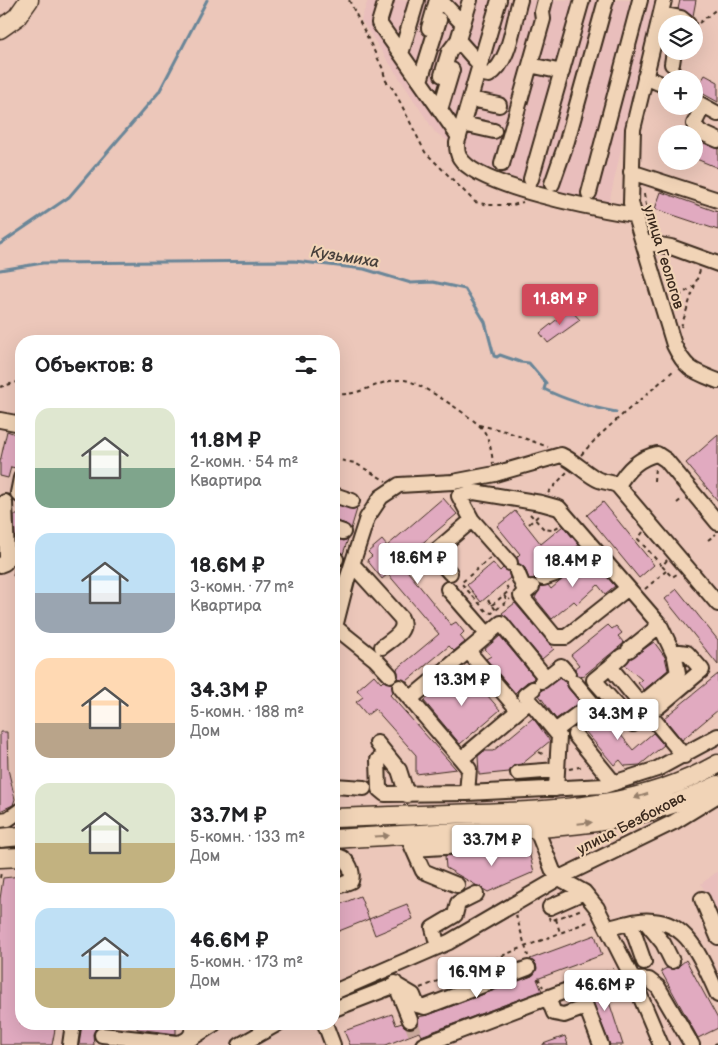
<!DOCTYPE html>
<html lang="ru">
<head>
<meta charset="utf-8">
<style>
  :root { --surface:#fff; --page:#f6f6f6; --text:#202124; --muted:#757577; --accent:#d1495b }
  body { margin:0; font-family:"Balsamiq Sans",sans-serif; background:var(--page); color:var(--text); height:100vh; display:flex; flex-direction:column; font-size:19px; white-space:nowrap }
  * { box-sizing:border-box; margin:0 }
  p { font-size:16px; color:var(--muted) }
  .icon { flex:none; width:28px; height:28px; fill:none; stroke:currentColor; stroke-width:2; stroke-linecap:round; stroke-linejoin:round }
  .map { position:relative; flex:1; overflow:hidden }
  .side { position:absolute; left:15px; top:335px; width:325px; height:695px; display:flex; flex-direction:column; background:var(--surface); border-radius:20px; box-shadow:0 5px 20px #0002 }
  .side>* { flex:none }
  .controls { position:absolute; left:658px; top:15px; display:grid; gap:10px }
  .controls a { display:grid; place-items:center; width:45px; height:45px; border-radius:50%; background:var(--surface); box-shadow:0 5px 20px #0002; font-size:25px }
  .price { position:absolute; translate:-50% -42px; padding:0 11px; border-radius:5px; background:#fff; color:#222; font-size:16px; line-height:32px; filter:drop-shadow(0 1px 2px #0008) }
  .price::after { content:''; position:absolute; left:50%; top:30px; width:15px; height:11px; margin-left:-8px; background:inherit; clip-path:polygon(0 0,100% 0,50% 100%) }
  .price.active { background:var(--accent); color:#fff }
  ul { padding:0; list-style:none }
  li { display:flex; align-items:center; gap:15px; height:125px; padding:0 20px }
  li span { display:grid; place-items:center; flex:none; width:140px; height:100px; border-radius:15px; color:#555 }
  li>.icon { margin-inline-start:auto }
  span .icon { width:60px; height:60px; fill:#fffc; stroke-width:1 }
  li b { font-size:21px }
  h2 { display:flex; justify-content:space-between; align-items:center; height:60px; padding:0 20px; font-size:21px }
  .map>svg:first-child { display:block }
  .built { fill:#e9bebc }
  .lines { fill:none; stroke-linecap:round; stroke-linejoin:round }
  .stream { stroke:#6a8698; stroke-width:3 }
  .building { fill:#e1aac0; stroke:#3b2a1e }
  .minor-tunnel { stroke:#c9a89b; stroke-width:14; stroke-dasharray:14 7; stroke-linecap:butt }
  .minor-casing { stroke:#3b2a1e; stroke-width:18 }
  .major-casing { stroke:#3b2a1e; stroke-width:21 }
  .path { stroke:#3b2a1e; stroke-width:2; stroke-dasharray:4 4; stroke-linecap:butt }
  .minor { stroke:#f1d4b7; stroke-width:14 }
  .major { stroke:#f1d4b7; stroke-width:18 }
  .oneway { fill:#967f6a }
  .labels { text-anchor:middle; stroke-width:4.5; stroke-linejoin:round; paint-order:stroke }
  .street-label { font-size:15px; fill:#3b2a1e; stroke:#f1d4b7 }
  .water-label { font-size:16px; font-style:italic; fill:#47413c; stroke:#f1d4b7 }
</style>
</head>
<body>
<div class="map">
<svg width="718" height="1045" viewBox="0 0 718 1045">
  <rect width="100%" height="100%" fill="#ecc7ba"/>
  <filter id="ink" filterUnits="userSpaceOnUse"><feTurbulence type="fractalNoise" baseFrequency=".02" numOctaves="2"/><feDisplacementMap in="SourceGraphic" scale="10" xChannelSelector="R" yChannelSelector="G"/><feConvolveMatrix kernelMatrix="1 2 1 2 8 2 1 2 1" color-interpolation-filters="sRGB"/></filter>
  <g filter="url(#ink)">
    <path class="built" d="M 368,0 L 655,0 L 609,203 L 574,198 L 486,168 L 435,132 L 361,20 Z
      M 718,871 L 718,913 L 701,884 Z"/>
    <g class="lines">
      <path class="stream" d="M 0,244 L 69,197 L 159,92 L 207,0
        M 0,270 L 43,263 L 294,261 L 364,269 L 411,283 L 433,282 L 465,289 L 485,322 L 494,356 L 497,357 L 500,355 L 520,362 L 529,363 L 546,383 L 544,389 C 567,401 590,407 616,412"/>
    </g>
    <path class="building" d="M 680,0 L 696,0 L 693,16 L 678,9 Z
      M 705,75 L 718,82 L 718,102 L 696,90 Z
      M 694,138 L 718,149 L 718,168 L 694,158 Z
      M 661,192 L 718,212 L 718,230 L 655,209 Z
      M 570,309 L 580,320 L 548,343 L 540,333 Z
      M 7,431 L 21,436 L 21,469 L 11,467 L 8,478 L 0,476 L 0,462 Z
      M 718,435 L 718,501 L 686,463 Z
      M 443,498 L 457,514 L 400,562 L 451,625 L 456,622 L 464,632 L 460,636 L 465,642 L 454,651 L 449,646 L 407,681 L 398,679 L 397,669 L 439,634 L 388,574 L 382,579 L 367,560 L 372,556 L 368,552 L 382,540 L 387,546 Z
      M 603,502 L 654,565 L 639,578 L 587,515 Z
      M 334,504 L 357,509 L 351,529 L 346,524 L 334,520 Z
      M 515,511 L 541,544 L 563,526 L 579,545 L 554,564 L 551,560 L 537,572 L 535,579 L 529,579 L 525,568 L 518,563 L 517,557 L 520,554 L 497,526 Z
      M 14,515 L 21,515 L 21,576 L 13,576 L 16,558 Z
      M 334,538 L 344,541 L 348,539 L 343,554 L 334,549 Z
      M 590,557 L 615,586 L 605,594 L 598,585 L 577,604 L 574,601 L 552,619 L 535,598 L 541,586 L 548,585 L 551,589 L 572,571 L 584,566 Z
      M 493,563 L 500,571 L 503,568 L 508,571 L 510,578 L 481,602 L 467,585 Z
      M 677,589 L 718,640 L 718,665 L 665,599 Z
      M 515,603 L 554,649 L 542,659 L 502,613 Z
      M 608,625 L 612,629 L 616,626 L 622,633 L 618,636 L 624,643 L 582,677 L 576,675 L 575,668 L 579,665 L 571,655 Z
      M 500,636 L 534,677 L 533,680 L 527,682 L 515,693 L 486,659 L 491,656 L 485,649 Z
      M 654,642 L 665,657 L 668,670 L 644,690 L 638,683 L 642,680 L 625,665 L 630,659 Z
      M 457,673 L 468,687 L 475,681 L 500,710 L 460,744 L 424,701 Z
      M 718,674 L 718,710 L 682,740 L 664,718 Z
      M 374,675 L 381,683 L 383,681 L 392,683 L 393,692 L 390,695 L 456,769 L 416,774 L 416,755 L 375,709 L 367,715 L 356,702 L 363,697 L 357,690 Z
      M 560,678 L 566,682 L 568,688 L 579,701 L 578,704 L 556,719 L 539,695 L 542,690 Z
      M 600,709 L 633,750 L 653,733 L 664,745 L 640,765 L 625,766 L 620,760 L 614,765 L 579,724 L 588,714 L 593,712 L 594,714 Z
      M 533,718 L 550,741 L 522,764 L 513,766 L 509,772 L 479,775 L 478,756 L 484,751 L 493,751 Z
      M 0,732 L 7,732 L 8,769 L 15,799 L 13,805 L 0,811 Z
      M 528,848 L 534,872 L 488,892 L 446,868 L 445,856 Z
      M 21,876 L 21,1024 L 56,1024 L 52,1045 L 0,1045 L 0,899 L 3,878 Z
      M 360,896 L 369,919 L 334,933 L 334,907 Z
      M 407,904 L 413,919 L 375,935 L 369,919 Z
      M 595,935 L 602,955 L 537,979 L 542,991 L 421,1036 L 419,1032 L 386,1045 L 350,1045 L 344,1031 L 392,1014 L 396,1025 L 402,1023 L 405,1027 L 413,1028 L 417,1025 L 418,1017 L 428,1015 L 532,976 L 537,969 L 536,964 L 530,959 Z
      M 686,960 L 718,1019 L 718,1028 L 698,1038 L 661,971 L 667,968 L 675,969 Z
      M 602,980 L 623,1045 L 610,1045 L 586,985 Z
      M 82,1024 L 98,1024 L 93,1034 L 94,1045 L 79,1045 Z
      M 138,1024 L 176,1024 L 176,1034 L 137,1029 Z
      M 565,1036 L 568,1045 L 543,1045 L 543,1044 Z"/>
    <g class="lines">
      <path class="minor-tunnel" d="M 410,1020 L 415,1033"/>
      <defs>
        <path id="minor" d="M 386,0 L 379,23 L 401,54
          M 417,0 L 401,54 L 459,137
          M 440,0 L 463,24
          M 499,0 L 457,143 C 457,147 457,154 460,158 C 478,187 598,209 633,215
          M 664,0 L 633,129 L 631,203 L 674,345 C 686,370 693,371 718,381
          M 661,14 L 681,18 L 688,24
          M 429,28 L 437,0
          M 458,40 L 480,65
          M 672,64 L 674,51
          M 530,65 L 562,72
          M 478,73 L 489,75 C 510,63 513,23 520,0
          M 442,75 L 449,52 L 458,40 L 470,0
          M 645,77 L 666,86
          M 420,81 L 439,20
          M 471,99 L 499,105
          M 694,101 L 718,114
          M 703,106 L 694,124 L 700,132 L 718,140
          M 440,110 L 452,70
          M 463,124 L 494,131
          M 502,164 L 543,19 L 542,12 L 545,0
          M 631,172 L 718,200
          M 531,179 L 582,0
          M 552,184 L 567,141 L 606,0
          M 589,193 L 640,0
          M 643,242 L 671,247 L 718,264
          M 0,420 L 21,424
          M 21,478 L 18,493 L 21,496
          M 618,486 C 627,469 639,458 657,454 L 666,460 L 718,523
          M 334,495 L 352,501
          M 334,529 L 343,532
          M 334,558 L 336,559
          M 510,563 L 472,520 L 459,496 L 474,492 L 541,503 L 559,508 L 660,625 L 629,650
          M 0,565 L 5,563 L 7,558 L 5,502
          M 353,565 L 401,618 C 408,631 392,639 382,647
          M 517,572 L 525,591
          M 450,573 L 436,557 L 437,550 L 472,520
          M 543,578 L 555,574 L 567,564 L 580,558
          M 532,587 L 521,596 L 555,637 L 566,637 L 628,588
          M 448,589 L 488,635
          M 468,651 L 501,623 L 546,678
          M 622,656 L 610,667 L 684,756
          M 610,667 L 594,680 L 633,724 L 649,714
          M 390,675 L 375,659 L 335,627 L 347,580 L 367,518 L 381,497 L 399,485 L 453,482 L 495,474 L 561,455 C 574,461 583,471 595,478 C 602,483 611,481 618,486 L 718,604
          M 542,681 L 561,666 L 568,674
          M 575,683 L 591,702 L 587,705
          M 400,687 L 410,699
          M 533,689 L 525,695 L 559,736 L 556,789
          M 641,704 L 678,673 L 675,657 L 660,625
          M 658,707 L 702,670 L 687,653 L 672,651
          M 555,731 L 579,713
          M 575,735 L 614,783
          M 377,743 L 399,770 L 407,795
          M 461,759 L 410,699 L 468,651 L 518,710
          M 378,760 L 379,789 L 385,794 L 467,793 L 604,786 L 657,769 L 718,736
          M 518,773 L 557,770
          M 334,786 L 364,788
          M 467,793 L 469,769 L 461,759 L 530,701
          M 0,820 L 8,819 L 21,810
          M 536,828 L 553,871 L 559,878 L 584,892 L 597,908 L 633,979 L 661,1045
          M 410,842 L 423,871 L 457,885
          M 413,849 L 492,844
          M 334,856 C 346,855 354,870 351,881 L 341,885
          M 702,899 L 718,937
          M 550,907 L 584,892
          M 645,921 L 663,943 L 672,961
          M 631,925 L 644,962
          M 608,928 C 623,925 638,919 653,921 C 691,923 704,966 718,995
          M 438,947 L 433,928 L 455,915 L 458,903 L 476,894
          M 633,979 L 649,980 L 658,987 L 692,1045
          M 395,983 L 410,1020
          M 334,992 L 449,942 L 559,878 L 674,822 L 718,795
          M 548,998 L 554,1013 L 564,1015 L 586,1007
          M 334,1009 L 396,985 L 413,995 L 417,1005 L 425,1007 L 528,968
          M 325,1024 L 333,1045
          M 102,1035 L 177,1043 C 189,1041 192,1036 194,1024
          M 187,1041 L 214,1024
          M 70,1045 L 73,1024
          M 240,1045 L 277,1024
          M 423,1045 L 573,988 L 580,991 L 601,1045"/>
        <path id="major" d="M 0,29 L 17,17 L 29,0
          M 334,818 C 382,816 430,815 478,813 C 563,810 642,807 718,764
          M 0,838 L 21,836
          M 334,839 C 383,836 432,833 482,831 C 567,827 640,824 718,785
          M 0,858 L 21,857"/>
      </defs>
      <use href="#minor" class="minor-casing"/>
      <use href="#major" class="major-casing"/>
      <path class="path" d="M 349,0 L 382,67 L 386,81 L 394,90 L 425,152 L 475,202 L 489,205 L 513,205 L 523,202
        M 699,23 L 718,8
        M 644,194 L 647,211
        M 672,301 L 695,285
        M 681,327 L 700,270
        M 0,387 L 21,381
        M 334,394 C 362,397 377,379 404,380 C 416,380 478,420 484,431 C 490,441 492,453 493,464
        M 479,425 L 505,431 L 548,447
        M 581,455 C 609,423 644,398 675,369
        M 334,459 L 355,463 L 386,481
        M 654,481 L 655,467
        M 548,493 L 567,472
        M 677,503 L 682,499
        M 530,514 L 544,529 L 552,530 L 559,526
        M 529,524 L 539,515
        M 643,532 L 638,539 L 662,566
        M 708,540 L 716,534
        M 490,558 L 461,583 L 487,612 L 492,613 L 510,599
        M 667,560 L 662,566 L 672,577 L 677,574
        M 645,589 L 666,571
        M 504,595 L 509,591 L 506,585
        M 488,600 L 496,610
        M 492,605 L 504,595 L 507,601
        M 539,752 L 546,756
        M 569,769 L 584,766
        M 0,878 L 1,872
        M 516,915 L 528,956
        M 549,917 L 550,921 L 582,909
        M 556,919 L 560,933 L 590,921
        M 538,978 L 543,987
        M 583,980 L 614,969
        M 420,988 L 560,933
        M 714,1045 L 718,1042"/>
      <use href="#minor" class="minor"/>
      <use href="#major" class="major"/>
    </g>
    <defs><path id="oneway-solid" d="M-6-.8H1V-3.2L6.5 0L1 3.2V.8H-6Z" transform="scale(1.25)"/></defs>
    <g class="oneway">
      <use href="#oneway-solid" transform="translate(641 796) rotate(163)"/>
      <use href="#oneway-solid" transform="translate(585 823) rotate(-6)"/>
      <use href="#oneway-solid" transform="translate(382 836) rotate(-3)"/>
    </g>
  </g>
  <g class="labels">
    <g class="street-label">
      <text transform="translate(664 257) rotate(73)" y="5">улица Геологов</text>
      <text transform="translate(631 823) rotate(-27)" y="5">улица Безбокова</text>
    </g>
    <g class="water-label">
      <text transform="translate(345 256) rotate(9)" y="6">Кузьмиха</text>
    </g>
  </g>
</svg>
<div class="controls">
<a><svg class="icon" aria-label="layers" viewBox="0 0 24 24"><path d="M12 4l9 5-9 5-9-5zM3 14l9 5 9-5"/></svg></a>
<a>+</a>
<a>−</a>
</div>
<b class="price active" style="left:560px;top:326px">11.8M ₽</b>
<b class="price" style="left:418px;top:585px">18.6M ₽</b>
<b class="price" style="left:573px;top:588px">18.4M ₽</b>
<b class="price" style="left:462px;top:707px">13.3M ₽</b>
<b class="price" style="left:618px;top:741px">34.3M ₽</b>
<b class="price" style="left:492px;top:867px">33.7M ₽</b>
<b class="price" style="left:477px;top:999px">16.9M ₽</b>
<b class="price" style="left:605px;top:1012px">46.6M ₽</b>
<section class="side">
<h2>Объектов: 8<svg class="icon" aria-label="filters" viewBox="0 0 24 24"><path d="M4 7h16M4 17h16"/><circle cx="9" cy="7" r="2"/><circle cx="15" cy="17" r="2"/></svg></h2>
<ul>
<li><span style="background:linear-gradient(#dfe7d0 60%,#7fa58c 0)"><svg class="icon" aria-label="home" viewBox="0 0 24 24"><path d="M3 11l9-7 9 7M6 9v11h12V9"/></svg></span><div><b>11.8M ₽</b><p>2-комн. · 54 m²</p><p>Квартира</p></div></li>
<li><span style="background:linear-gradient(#bfe0f5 60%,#9aa5b1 0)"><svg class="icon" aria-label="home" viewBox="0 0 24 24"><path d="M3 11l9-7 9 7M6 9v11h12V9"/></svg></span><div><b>18.6M ₽</b><p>3-комн. · 77 m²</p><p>Квартира</p></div></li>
<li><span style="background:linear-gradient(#ffd9b3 65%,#b9a48a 0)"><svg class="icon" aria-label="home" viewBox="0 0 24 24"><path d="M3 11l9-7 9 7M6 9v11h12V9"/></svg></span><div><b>34.3M ₽</b><p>5-комн. · 188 m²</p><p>Дом</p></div></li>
<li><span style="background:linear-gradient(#dfe7d0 60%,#c2b280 0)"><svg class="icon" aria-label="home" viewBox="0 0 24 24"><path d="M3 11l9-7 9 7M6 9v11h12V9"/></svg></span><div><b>33.7M ₽</b><p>5-комн. · 133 m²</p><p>Дом</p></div></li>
<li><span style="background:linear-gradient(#bfe0f5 60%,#c2b280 0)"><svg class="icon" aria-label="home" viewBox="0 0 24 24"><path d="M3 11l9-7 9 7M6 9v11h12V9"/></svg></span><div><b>46.6M ₽</b><p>5-комн. · 173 m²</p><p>Дом</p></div></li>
</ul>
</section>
</div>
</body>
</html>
